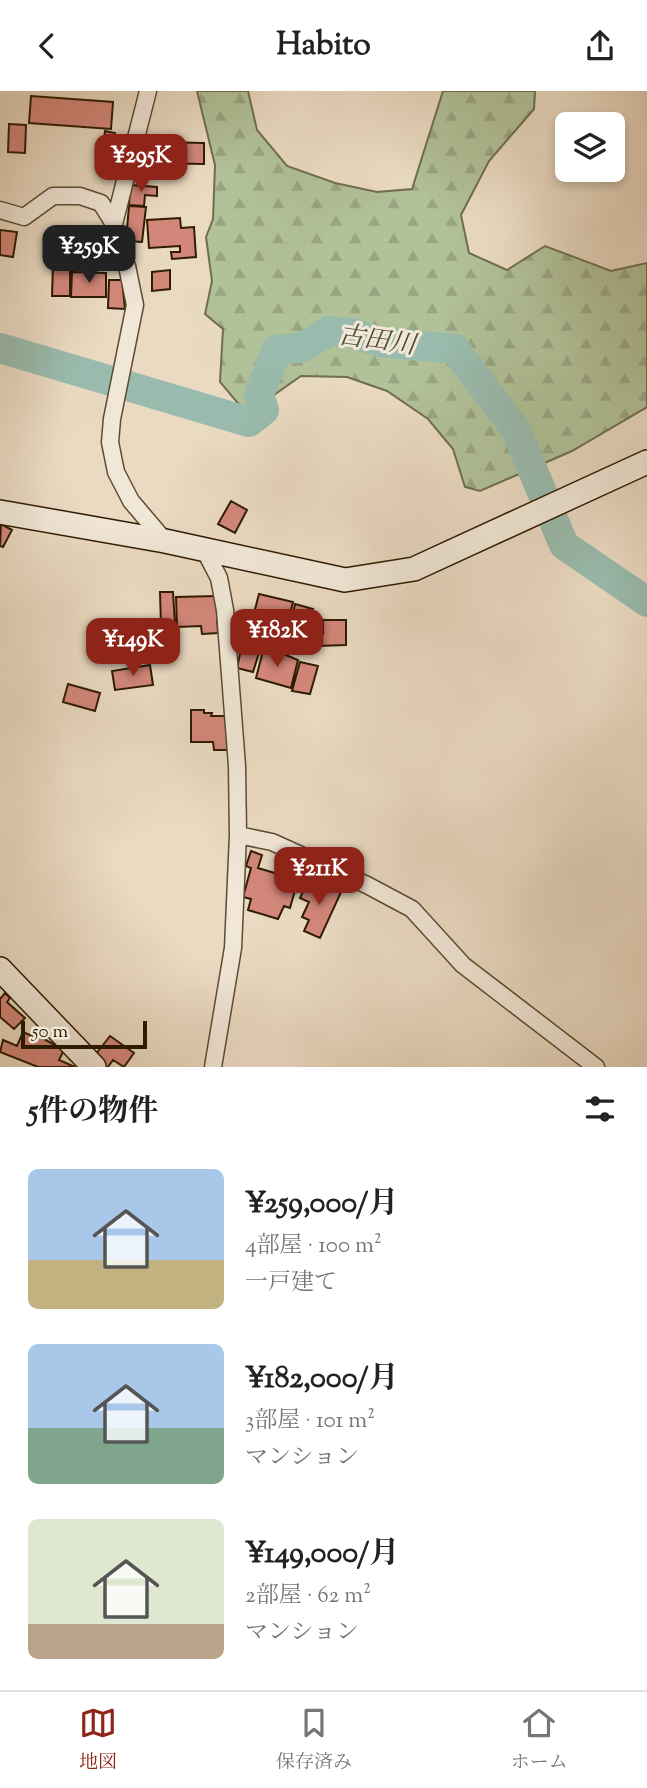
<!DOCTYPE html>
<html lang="ja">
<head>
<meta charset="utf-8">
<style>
  :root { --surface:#fff; --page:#f2f2f2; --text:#222; --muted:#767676; --line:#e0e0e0; --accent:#8f2418 }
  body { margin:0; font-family:"Sorts Mill Goudy","Noto Serif JP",serif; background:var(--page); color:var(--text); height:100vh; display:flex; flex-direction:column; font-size:26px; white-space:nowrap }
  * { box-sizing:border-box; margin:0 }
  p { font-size:23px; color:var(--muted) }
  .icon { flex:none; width:38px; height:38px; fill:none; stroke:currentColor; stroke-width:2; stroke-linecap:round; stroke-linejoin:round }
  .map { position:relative; height:976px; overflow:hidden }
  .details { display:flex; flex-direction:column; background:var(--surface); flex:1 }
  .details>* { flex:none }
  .tools { position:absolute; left:555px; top:21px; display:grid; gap:14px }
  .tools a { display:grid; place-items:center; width:70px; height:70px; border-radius:10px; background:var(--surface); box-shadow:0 4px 10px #0003; font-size:35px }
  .scale { position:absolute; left:21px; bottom:18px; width:126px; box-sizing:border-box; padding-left:7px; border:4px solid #2e1c02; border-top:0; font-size:19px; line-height:24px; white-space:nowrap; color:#2e1c02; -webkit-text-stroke:5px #f1e7d7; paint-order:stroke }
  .price { position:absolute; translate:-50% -60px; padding:0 16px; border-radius:14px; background:var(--accent); color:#fff; font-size:23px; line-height:46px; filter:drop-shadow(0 2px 4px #0008) }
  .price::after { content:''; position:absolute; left:50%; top:42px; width:21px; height:16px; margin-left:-10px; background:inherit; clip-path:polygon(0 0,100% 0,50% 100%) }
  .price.active { background:#222; color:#fff }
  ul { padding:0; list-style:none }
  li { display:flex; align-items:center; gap:21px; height:175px; padding:0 28px }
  li span { display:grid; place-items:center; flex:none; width:196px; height:140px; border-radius:10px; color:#555 }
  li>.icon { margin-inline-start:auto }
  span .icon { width:84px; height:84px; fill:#fffc; stroke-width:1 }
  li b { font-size:30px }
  h2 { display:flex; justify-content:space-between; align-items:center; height:84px; padding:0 28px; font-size:30px }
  header { display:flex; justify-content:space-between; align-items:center; height:91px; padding:0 28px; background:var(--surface); font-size:32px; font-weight:700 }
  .tab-bar { display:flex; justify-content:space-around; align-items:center; height:98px; border-top:2px solid var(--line); background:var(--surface); font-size:19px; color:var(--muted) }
  .tab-bar a { display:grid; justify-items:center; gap:4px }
  .tab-bar .active { color:var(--accent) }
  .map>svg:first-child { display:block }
  .forest { fill:url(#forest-firs); stroke:#706e4d; stroke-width:2 }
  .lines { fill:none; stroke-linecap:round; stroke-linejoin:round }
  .river { stroke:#99bbad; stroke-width:30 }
  .building { fill:#d3877a; stroke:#2e1c02; stroke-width:2 }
  .street-casing { stroke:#5d4c32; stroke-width:19 }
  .secondary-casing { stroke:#2e1c02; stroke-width:26 }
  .street { stroke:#f1e7d7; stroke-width:16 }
  .secondary { stroke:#f1e7d7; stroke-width:23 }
  .labels { text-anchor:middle; stroke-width:6; stroke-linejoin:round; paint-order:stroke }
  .water-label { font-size:26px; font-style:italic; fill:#4e4c35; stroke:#f1e7d7 }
</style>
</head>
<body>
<header><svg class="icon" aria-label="back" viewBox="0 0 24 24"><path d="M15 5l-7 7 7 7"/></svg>Habito<svg class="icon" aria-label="share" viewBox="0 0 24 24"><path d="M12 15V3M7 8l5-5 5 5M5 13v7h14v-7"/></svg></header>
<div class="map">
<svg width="647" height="976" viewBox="0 0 647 976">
  <defs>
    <pattern id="forest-firs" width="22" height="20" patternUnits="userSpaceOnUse" patternTransform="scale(1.75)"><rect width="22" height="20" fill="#b1c198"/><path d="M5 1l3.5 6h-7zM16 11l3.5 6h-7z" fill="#99a581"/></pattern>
  </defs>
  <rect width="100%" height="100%" fill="#eadac2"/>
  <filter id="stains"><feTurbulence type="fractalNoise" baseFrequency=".00286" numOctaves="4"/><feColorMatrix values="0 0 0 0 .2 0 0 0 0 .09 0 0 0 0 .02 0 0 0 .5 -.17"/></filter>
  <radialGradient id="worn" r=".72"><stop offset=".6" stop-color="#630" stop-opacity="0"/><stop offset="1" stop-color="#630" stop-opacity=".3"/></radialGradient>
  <path class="forest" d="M 197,0 L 248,0 L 257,39 L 287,75 L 335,92 L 377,101 L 412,98 L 443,0 L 535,0 L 534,18 L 489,70 L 461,124 L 469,162 L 507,179 L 545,155 L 611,180 L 647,172 L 647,316 L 572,360 L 480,400 L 465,396 L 453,358 L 428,328 L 387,300 L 347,286 L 301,285 L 247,323 L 220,291 L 223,238 L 205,223 L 212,190 L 206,146 L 213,128 L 215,74 Z"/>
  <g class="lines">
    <path class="river" d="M 0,257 L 249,331 L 264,319 L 259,303 L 277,259 L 303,256 L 329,240 L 352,242 L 379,251 L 455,258 L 516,339 L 564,454 L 647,511"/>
  </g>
  <path class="building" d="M 31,5 L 113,11 L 111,38 L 29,32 Z
    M 9,33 L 26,34 L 25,62 L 8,61 Z
    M 105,40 L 115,42 L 113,60 L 103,58 Z
    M 159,51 L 204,52 L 204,73 L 151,72 L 152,57 L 159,58 Z
    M 130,94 L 157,96 L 157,105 L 145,104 L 144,115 L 129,114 Z
    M 129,115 L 146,116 L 142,151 L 126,150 Z
    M 180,127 L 181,137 L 194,136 L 196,166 L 172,168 L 171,161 L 180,161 L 180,155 L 149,157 L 147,129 Z
    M 0,139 L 17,141 L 13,166 L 0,164 Z
    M 53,172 L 70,172 L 70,205 L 52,205 Z
    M 170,179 L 170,198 L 152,200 L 152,181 Z
    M 72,181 L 106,182 L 106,206 L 71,206 Z
    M 109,189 L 122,189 L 125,218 L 108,217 Z
    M 231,410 L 247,419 L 235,442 L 218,433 Z
    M 1,433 L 12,439 L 3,456 L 0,455 Z
    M 160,501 L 173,501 L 175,534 L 161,534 Z
    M 259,503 L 293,511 L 286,539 L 252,530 Z
    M 216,505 L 218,542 L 202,543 L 201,535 L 177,536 L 176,506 Z
    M 295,513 L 313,518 L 310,534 L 307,533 L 305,541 L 299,540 L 298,547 L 283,544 L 284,539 L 289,540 Z
    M 323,529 L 346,529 L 346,554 L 318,555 L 318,543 L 323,543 Z
    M 244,544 L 263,549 L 253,581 L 237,577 Z
    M 274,559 L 298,569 L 291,597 L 256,587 L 263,560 L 273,563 Z
    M 300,571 L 318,575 L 310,603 L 292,600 Z
    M 150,574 L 153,594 L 115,599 L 112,580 Z
    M 68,593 L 100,602 L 95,620 L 63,611 Z
    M 191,619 L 204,619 L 204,622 L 212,622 L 211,625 L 228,625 L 228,659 L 214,659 L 213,651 L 191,651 Z
    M 251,760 L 262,764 L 258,777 L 298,789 L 290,817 L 284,815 L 278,828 L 248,819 L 251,808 L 243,806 L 251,777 L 246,775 Z
    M 308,790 L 323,797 L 329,793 L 342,799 L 320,847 L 304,840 L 309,829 L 302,826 L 309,811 L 300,807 Z
    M 5,902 L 10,907 L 7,911 L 25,927 L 14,938 L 0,926 L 0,908 Z
    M 23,941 L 32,945 L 33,942 L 64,959 L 59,969 L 75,976 L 38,976 L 0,961 L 3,949 L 17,955 Z
    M 110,945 L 134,962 L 124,976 L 113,969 L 108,976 L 103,976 L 92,968 Z"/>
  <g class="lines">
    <defs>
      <path id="street" d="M 148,0 L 114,133 L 115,154 L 127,175 L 135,214 L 112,328 L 110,351 L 116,381 L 131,410 L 165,450
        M 0,119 L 24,126 L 53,105 L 80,105 L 101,112 L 114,133
        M 206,462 L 219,487 L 225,519 L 237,675 L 238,744 L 233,857 L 213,976
        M 238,744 L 272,751 L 367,794 L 412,818 L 463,874 L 596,976"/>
      <path id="secondary" d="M 0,421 L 165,450 L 345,489 L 414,478 L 647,371
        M 0,878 L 94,976"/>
    </defs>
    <use href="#street" class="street-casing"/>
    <use href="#secondary" class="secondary-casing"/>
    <use href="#street" class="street"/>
    <use href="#secondary" class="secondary"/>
  </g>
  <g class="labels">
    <g class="water-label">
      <text transform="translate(377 248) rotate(8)" y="9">古田川</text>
    </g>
  </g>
  <rect width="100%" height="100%" filter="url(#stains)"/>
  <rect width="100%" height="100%" fill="url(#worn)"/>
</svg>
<div class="tools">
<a><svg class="icon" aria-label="layers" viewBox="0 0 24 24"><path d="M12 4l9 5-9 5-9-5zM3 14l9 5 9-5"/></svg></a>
</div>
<div class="scale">50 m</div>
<b class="price" style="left:141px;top:103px">¥295K</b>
<b class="price active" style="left:89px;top:194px">¥259K</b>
<b class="price" style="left:277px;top:578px">¥182K</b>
<b class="price" style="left:133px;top:587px">¥149K</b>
<b class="price" style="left:319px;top:816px">¥211K</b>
</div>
<section class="details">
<h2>5件の物件<svg class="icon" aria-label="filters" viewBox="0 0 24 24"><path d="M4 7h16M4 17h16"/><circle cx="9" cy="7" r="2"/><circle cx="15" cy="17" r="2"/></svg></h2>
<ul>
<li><span style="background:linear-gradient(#a9c7e8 65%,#c2b280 0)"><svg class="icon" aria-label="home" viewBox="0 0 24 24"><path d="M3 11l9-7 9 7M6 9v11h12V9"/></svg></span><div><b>¥259,000/月</b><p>4部屋 · 100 m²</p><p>一戸建て</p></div></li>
<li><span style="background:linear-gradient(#a9c7e8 60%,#7fa58c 0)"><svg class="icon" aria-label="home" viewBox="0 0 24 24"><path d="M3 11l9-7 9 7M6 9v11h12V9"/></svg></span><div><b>¥182,000/月</b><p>3部屋 · 101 m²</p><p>マンション</p></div></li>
<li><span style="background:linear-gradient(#dfe7d0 75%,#b9a48a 0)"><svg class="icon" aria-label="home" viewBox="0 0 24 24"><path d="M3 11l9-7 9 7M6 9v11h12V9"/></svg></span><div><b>¥149,000/月</b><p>2部屋 · 62 m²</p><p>マンション</p></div></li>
</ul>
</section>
<nav class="tab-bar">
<a class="active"><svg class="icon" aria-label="map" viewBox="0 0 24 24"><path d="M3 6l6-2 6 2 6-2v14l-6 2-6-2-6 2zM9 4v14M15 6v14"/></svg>地図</a>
<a><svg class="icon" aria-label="saved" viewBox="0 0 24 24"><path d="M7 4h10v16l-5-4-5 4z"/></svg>保存済み</a>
<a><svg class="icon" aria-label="home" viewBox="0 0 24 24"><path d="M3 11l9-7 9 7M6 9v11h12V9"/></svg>ホーム</a>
</nav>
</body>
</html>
